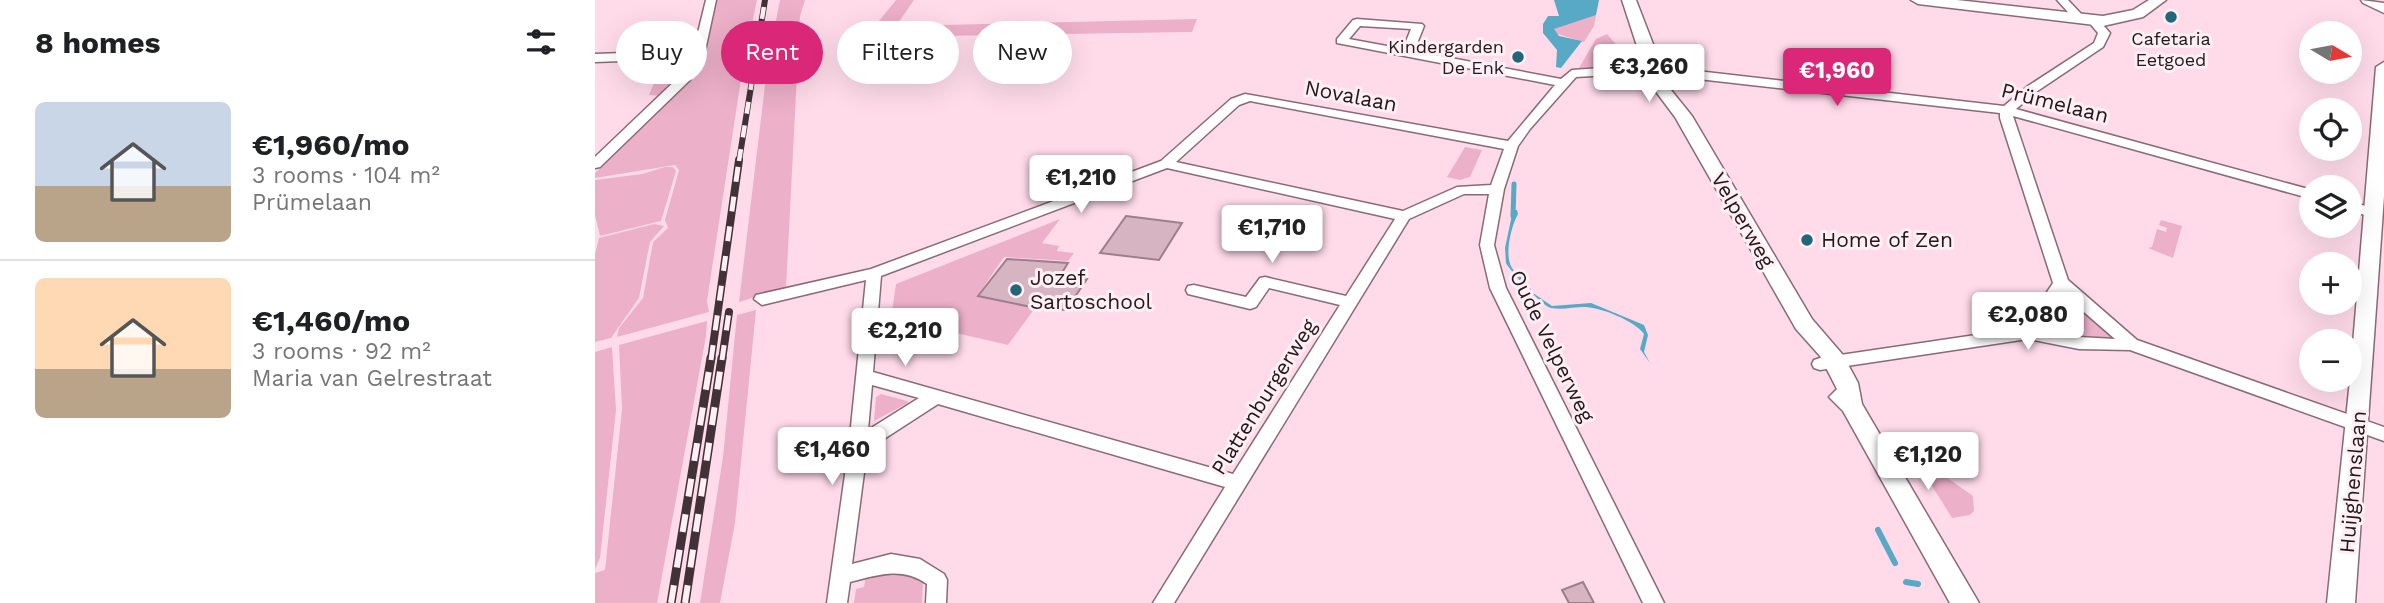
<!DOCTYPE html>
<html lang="en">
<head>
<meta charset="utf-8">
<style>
  :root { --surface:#fff; --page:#f2f2f2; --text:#202124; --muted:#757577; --line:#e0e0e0; --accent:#db2777 }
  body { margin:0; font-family:"Work Sans",sans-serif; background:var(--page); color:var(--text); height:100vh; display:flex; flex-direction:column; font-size:26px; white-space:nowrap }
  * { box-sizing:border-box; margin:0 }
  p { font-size:23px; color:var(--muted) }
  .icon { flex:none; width:38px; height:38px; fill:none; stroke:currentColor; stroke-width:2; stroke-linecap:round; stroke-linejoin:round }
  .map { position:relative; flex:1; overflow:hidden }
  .drawer { display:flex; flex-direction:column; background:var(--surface); width:595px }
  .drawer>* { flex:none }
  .banner { position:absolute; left:21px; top:21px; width:665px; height:63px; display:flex; gap:14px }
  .needle { width:46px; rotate:100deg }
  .buttons { position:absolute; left:1704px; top:21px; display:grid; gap:14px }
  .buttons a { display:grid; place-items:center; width:63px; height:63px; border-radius:50%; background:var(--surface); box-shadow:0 7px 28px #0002; font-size:35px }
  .price { position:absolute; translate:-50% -60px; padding:0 16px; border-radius:7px; background:#fff; color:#222; font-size:23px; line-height:46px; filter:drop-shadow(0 2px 4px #0008) }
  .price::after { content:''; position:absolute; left:50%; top:42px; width:21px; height:16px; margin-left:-10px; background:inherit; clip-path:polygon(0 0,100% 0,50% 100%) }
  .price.on { background:var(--accent); color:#fff }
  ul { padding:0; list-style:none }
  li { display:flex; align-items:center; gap:21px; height:175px; padding:0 35px }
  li+li { border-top:2px solid var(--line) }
  li span { display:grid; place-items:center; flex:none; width:196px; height:140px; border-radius:10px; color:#555 }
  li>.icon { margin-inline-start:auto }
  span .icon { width:84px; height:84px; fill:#fffc; stroke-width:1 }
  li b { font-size:30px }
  h2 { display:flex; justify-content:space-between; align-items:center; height:84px; padding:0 35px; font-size:30px }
  .chip { padding:0 24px; border-radius:32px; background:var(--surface); box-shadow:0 7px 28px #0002; font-size:24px; line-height:63px }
  .chip.on { background:var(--accent); color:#fff }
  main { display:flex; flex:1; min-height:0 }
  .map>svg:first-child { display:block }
  .green { fill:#ecb0c8 }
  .water { fill:#58a9c5 }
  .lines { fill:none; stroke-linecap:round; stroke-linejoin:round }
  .stream-far1 { stroke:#58a9c5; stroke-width:5 }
  .stream { stroke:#58a9c5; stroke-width:6 }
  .building { fill:#d6b4c1; stroke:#9e7e8a; stroke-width:2 }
  .street-casing { stroke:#896a76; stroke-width:3 }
  .secondary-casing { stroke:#896a76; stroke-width:3 }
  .street { fill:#fff; fill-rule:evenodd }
  .secondary { fill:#fff; fill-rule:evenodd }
  .rail-far2-casing { stroke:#413238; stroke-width:6 }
  .rail-far1-casing { stroke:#413238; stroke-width:8 }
  .rail-casing { stroke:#413238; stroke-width:9 }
  .rail-far2 { stroke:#feeff4; stroke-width:4.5; stroke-dasharray:12; stroke-linecap:butt }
  .rail-far1 { stroke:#feeff4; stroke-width:5; stroke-dasharray:15; stroke-linecap:butt }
  .rail { stroke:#feeff4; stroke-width:6; stroke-dasharray:18; stroke-linecap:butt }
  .poi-dot { fill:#25657a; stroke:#feeff4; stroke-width:2.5 }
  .labels { text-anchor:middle; stroke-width:6; stroke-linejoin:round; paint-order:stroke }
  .far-poi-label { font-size:18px; fill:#23171c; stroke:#feeff4 }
  .street-label { font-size:21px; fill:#23171c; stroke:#feeff4 }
  .poi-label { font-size:21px; fill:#23171c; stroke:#feeff4; text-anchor:start }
</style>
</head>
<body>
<main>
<section class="drawer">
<h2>8 homes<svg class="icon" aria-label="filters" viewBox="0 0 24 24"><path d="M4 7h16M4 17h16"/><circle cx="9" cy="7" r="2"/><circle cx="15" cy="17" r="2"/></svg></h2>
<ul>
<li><span style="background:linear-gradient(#c9d6e8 60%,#b9a48a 0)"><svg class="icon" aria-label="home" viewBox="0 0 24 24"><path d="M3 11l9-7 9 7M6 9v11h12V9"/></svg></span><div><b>€1,960/mo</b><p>3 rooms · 104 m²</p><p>Prümelaan</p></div></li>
<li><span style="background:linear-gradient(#ffd9b3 65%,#b9a48a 0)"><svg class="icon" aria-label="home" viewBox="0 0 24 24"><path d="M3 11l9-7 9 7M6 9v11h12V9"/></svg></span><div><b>€1,460/mo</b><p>3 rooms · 92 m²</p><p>Maria van Gelrestraat</p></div></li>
</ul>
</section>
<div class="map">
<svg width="1789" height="603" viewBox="0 0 1789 603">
  <rect width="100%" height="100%" fill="#ffdbe9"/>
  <path class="green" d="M 122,0 L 162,0 L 148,66 L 112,301 L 114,312 L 22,337 L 24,328 L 48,298 L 58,242 L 73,228 L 70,220 L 84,170 L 80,165 L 0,178 L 0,173 L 102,75 L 108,67 Z
    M 185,0 L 210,0 L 205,16 L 191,288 L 144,302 L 173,60 Z
    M 301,0 L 319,0 L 301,26 L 602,19 L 597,32 L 271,37 Z
    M 992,15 L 1001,15 L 999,26 L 989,42 L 959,33 L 959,29 C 967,24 982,20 992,15 Z
    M 1012,34 L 1039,65 L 1012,66 L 1009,62 L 1002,63 L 1003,67 L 984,68 L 1001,39 Z
    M 87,59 L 92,63 L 67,96 L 54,95 L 65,68 L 55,67 L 61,62 Z
    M 870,147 L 887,150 L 875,177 L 865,180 L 852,177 Z
    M 70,167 L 78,167 L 81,171 L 66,221 L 5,236 L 0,215 L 0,180 L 47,174 Z
    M 465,219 L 447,243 L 464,246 L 462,251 L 479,253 L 473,261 L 409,257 L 383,295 L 440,308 L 413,345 L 296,318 L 301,284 Z
    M 1566,220 L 1587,226 L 1578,258 L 1553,248 L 1557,247 L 1562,229 L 1571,232 L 1572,228 L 1564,225 Z
    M 59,224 L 69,226 L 55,242 L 44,298 L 16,338 L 0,342 L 0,254 L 4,238 Z
    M 1465,293 L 1510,322 L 1521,340 L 1469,336 L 1448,330 L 1445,325 Z
    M 161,310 L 140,523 L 125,603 L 105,603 L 128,457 L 142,315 Z
    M 112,321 L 111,336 L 62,603 L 0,603 L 0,573 L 10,570 L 27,409 L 24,345 Z
    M 17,347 L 21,410 L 5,558 L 0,569 L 0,352 Z
    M 286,394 L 312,401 L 313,403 L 279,421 L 281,397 Z
    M 1351,477 L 1378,496 L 1379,511 L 1375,515 L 1357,518 L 1334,481 Z
    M 309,569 L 328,581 L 327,603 L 259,603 L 261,589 L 269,587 L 270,580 Z"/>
  <path class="water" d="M 959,0 L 1004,0 L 1001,15 L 959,29 L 964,36 L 987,41 L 966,68 L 961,67 L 962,50 L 948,33 L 948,24 L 953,16 L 964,16 Z
    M 918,210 L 922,210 L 923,214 C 915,228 904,272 928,275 L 938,293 L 957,306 L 996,303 L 1049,325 L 1053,335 L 1049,352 L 1055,363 L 1045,349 L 1049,334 C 1040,321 1005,307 990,307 C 979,307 967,310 956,308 C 947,306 916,272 911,263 L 910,248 Z"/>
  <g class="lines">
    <path class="stream-far1" d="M 918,216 L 919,184"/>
    <path class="stream" d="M 1283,530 L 1300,563
      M 1311,582 L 1323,584"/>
  </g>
  <path class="building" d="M 531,216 L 587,223 L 564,260 L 505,253 Z
    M 412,259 L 473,263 L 465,276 L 492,279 L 471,310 L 441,308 L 383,296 Z
    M 988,582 L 999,603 L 974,603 L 967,590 Z"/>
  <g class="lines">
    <defs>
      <path id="street" d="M 111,0 L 121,0 L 110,51 L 95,80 L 5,167 L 0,168 L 0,157 L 86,75 L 97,53 L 56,60 L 0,62 L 0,54 L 56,52 L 100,45 Z
        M 1462,0 L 1473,0 L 1490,18 L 1490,22 L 1482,22 Z
        M 1498,17 L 1502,18 L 1515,33 L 1508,47 L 1441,92 L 1421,109 L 1717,190 L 1717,199 L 1418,116 L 1473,280 L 1542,340 L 1789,427 L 1789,441 L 1535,350 L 1484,349 L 1433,339 L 1225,370 L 1219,368 L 1217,364 L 1219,360 L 1225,358 L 1428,328 L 1458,283 L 1405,118 L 1405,113 L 1050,73 L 981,77 L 935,129 L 923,146 L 909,189 L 899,245 L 911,288 L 1069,603 L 1048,603 L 895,288 L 885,245 L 894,194 L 869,194 L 814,219 L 579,603 L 558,603 L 630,487 L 343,404 L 272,450 L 257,564 L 296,554 L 325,559 L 349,574 L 352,580 L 351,603 L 331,603 L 332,584 C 306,566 283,575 255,582 L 252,603 L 232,603 L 254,446 L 271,280 L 167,305 L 159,299 L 161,295 L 276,269 L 566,161 L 636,99 L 650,94 L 913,141 L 960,85 L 742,43 L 742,39 L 758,20 L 762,19 L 827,24 L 829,26 L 819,51 L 966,79 L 977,70 L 1050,65 L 1409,106 L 1433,86 L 1499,43 L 1503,33 L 1492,20 ZM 765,26 L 816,29 L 808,49 L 754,39 ZM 655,101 L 909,149 L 896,185 L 862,187 L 808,211 L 581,162 L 644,105 ZM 572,168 L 800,219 L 751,296 L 670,277 L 665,278 L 651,297 L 599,285 L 593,286 L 591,290 L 593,294 L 655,309 L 661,307 L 674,288 L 745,305 L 638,474 L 278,372 L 286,276 ZM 1467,293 L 1520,339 L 1484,337 L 1444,330 ZM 277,385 L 324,398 L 273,430 Z
        M 1755,202 L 1783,209 L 1785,212 L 1778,217 L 1755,211 Z"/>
      <path id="secondary" d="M 1027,0 L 1041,0 L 1063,57 L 1084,85 L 1076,90 L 1097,116 L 1217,319 L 1248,355 L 1263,383 L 1267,404 L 1384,603 L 1355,603 L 1248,411 L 1234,397 L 1242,389 L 1225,356 L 1201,329 L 1080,117 L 1056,85 L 1058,74 L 1042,46 Z
        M 1316,0 L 1362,0 L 1508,16 L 1538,10 L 1554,0 L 1571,0 L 1548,17 L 1508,26 L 1323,4 Z
        M 1766,0 L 1789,3 L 1789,13 L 1768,3 Z
        M 1789,62 L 1789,196 L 1760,603 L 1732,603 L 1755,380 L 1781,67 Z"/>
    </defs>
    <use href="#street" class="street-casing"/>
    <use href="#secondary" class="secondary-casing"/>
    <use href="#street" class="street"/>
    <use href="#secondary" class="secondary"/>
    <defs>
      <path id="rail-far2" d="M 144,161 L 170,0"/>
      <path id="rail-far1" d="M 116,360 L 144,160
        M 127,360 L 134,312"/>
      <path id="rail" d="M 76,603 L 116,358
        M 90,603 L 127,358"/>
    </defs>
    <use href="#rail-far2" class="rail-far2-casing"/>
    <use href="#rail-far1" class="rail-far1-casing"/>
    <use href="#rail" class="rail-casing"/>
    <use href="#rail-far2" class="rail-far2"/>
    <use href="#rail-far1" class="rail-far1"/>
    <use href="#rail" class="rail"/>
  </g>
  <g class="poi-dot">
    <circle cx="1576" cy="17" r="7"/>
    <circle cx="923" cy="57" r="7"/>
    <circle cx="1212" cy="240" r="7"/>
    <circle cx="421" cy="290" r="7"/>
  </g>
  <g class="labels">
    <g class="far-poi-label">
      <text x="1576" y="45">Cafetaria<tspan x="1576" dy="21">Eetgoed</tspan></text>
      <text x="909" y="53" text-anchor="end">Kindergarden<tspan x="909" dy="21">De Enk</tspan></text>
    </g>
    <g class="street-label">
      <text transform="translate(756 96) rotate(11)" y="7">Novalaan</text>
      <text transform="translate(1460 103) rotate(14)" y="7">Prümelaan</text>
      <text transform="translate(1148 220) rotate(60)" y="7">Velperweg</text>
      <text transform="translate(957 346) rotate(64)" y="7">Oude Velperweg</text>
      <text transform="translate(669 397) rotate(-58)" y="7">Plattenburgerweg</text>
      <text transform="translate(1758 482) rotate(-85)" y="7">Huijghenslaan</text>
    </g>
    <g class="poi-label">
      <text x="1226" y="247">Home of Zen</text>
      <text x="435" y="285">Jozef<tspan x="435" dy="24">Sartoschool</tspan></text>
    </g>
  </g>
</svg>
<div class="buttons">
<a><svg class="needle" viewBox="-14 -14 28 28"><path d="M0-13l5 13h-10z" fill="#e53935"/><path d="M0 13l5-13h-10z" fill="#757577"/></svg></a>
<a><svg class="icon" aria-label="locate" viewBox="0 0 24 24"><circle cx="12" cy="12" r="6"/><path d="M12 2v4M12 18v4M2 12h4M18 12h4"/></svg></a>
<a><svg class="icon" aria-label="layers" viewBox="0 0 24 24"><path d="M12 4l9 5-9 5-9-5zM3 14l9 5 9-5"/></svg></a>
<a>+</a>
<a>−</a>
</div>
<b class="price" style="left:1054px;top:104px">€3,260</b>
<b class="price on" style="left:1242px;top:108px">€1,960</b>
<b class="price" style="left:486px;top:215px">€1,210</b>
<b class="price" style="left:677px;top:265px">€1,710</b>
<b class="price" style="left:1433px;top:352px">€2,080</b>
<b class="price" style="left:310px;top:368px">€2,210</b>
<b class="price" style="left:237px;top:487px">€1,460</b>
<b class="price" style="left:1333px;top:492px">€1,120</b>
<div class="banner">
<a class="chip">Buy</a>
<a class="chip on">Rent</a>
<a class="chip">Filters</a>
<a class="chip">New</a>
</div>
</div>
</main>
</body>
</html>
